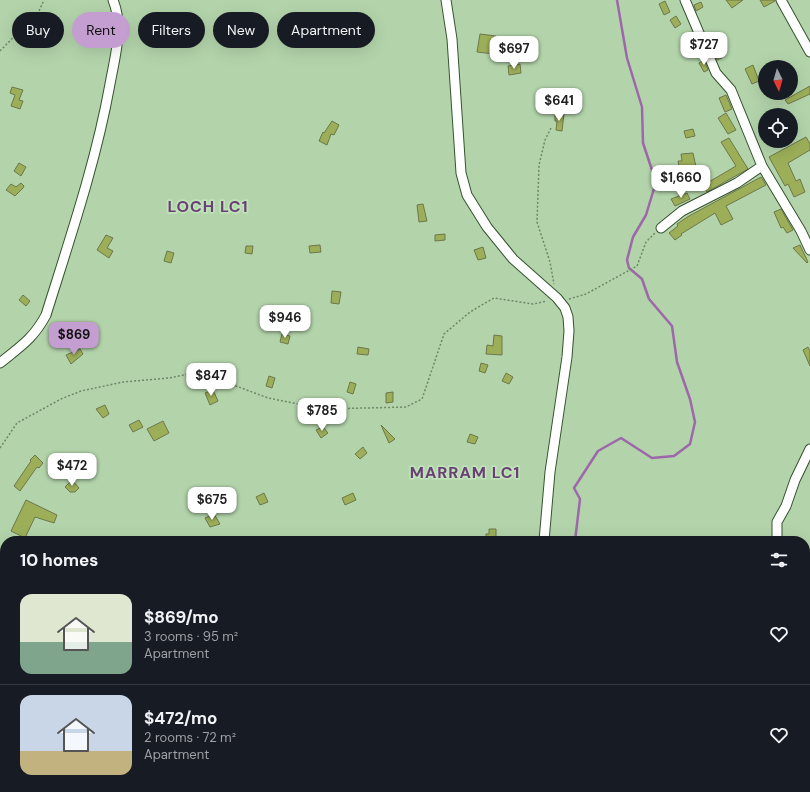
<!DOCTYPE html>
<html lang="en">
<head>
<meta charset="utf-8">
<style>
  :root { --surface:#171b24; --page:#242831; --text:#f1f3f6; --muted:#9ea1a6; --line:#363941; --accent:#c49ed0 }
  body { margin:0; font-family:"DM Sans",sans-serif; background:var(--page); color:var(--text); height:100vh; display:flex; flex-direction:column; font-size:15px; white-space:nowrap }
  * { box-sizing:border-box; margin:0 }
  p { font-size:13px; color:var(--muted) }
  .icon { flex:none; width:22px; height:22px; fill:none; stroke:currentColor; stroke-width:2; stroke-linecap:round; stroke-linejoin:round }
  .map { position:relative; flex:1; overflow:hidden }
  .panel { position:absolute; left:0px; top:536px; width:810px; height:256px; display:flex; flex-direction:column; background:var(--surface); border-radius:16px 16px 0 0; box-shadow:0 4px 16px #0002 }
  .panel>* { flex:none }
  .hud { position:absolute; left:12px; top:12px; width:400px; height:36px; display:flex; gap:8px }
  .needle { width:26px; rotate:175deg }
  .buttons { position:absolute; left:758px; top:60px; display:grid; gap:8px }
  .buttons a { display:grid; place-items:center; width:40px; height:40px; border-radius:50%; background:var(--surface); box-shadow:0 4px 16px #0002; font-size:20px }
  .price { position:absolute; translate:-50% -34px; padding:0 9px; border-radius:8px; background:#fff; color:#222; font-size:13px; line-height:26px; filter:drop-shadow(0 1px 2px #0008) }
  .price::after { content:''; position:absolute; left:50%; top:24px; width:12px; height:9px; margin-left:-6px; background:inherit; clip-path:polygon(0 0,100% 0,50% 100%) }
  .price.active { background:var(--accent); color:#111 }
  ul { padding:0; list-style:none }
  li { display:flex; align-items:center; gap:12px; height:100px; padding:0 20px }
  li+li { border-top:1px solid var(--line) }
  li span { display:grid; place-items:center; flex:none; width:112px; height:80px; border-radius:12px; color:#555 }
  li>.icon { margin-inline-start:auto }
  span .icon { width:48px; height:48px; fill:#fffc; stroke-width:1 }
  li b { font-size:17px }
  h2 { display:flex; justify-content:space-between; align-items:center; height:48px; padding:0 20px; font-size:17px }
  .chip { padding:0 14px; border-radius:18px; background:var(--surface); box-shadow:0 4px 16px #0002; font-size:14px; line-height:36px }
  .chip.active { background:var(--accent); color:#111 }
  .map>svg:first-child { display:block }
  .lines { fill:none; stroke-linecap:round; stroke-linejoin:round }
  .stream { stroke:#9d67aa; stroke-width:2.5 }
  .building { fill:#9caf58; stroke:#6d774b }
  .minor-casing { stroke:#36522f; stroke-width:11 }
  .major-casing { stroke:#36522f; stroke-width:13 }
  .path { stroke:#6f8669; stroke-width:1.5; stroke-dasharray:2 2; stroke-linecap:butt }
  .minor { stroke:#fff; stroke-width:9 }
  .major { stroke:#fff; stroke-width:11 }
  .labels { text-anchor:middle; stroke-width:3.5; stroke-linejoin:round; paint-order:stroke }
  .district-label { font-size:16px; font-weight:bold; letter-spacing:1px; fill:#6a3f75; stroke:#c0e2b8 }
</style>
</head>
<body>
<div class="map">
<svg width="810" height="792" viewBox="0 0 810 792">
  <rect width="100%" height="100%" fill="#b3d4ab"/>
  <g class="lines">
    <path class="stream" d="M 575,541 L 580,499 L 574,488 L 598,451 L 621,438 L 652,458 L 674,456 L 690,444 L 695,422 L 690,399 L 677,362 L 672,326 L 649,299 L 642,279 L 629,268 L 627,260 L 633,237 L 646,215 L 656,182 L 643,143 L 642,107 L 627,58 L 617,0
      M 621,792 L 625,787"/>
  </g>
  <path class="building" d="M 726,0 L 743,0 L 732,8 Z
    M 760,0 L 775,0 L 775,1 L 764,7 Z
    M 665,1 L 670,12 L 664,15 L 659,4 Z
    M 701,2 L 703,7 L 696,11 L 694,5 Z
    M 676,16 L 681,24 L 675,28 L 670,20 Z
    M 480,34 L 496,36 L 495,41 L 499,41 L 494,54 L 477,52 Z
    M 718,46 L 722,58 L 717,60 L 712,48 Z
    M 704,60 L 708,70 L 704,72 L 699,63 Z
    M 520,64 L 521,73 L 509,75 L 508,66 Z
    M 753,65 L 759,81 L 752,84 L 745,69 Z
    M 810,86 L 810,94 L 788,104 L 785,100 Z
    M 12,87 L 23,90 L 19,100 L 23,101 L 20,109 L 11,106 L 15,95 L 10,93 Z
    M 726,95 L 732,109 L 725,112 L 719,98 Z
    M 726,113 L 736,130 L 728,134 L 718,118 Z
    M 555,114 L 564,114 L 562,131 L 556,130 L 557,121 L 555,121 Z
    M 332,121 L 339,125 L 334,135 L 331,134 L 327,145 L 319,141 L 323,132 L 324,133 Z
    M 693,129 L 695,136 L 686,138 L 684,131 Z
    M 806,137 L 810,144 L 810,150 L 788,163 L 796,181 L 800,179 L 805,192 L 794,197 L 788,184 L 785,186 L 769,157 Z
    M 729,138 L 748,169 L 707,192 L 702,186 L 736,166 L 721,142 Z
    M 693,153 L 698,176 L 690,179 L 688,174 L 681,176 L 678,161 L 682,161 L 681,154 Z
    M 19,163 L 26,167 L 21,176 L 14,171 Z
    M 761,177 L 766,185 L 726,206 L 733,219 L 721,225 L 715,213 L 681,234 L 682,235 L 675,240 L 669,233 L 678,226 L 677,224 L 689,216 Z
    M 21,183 L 24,186 L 23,188 L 15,196 L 6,190 L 11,184 L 16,187 Z
    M 687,193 L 690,199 L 675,206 L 671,199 Z
    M 423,204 L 427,221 L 419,222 L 417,205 Z
    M 781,209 L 793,230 L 787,233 L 783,227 L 781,228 L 774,212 Z
    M 445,234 L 445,240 L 435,241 L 435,235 Z
    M 106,235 L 113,238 L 107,248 L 113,251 L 109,258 L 97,250 Z
    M 320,245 L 321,252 L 310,253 L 309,246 Z
    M 800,245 L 808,262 L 807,263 L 793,248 Z
    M 246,246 L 253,246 L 252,254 L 245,253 Z
    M 483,247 L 486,258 L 478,260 L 474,250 Z
    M 167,251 L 174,253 L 171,263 L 164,261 Z
    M 332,291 L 341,292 L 339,304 L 331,303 Z
    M 23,295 L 30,301 L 26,306 L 19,300 Z
    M 293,324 L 302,324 L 303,330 L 294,330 Z
    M 282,334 L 290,336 L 288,344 L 280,342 Z
    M 494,335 L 502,336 L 502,355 L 486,354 L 487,345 L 493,346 Z
    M 358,347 L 369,349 L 368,355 L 357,354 Z
    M 808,347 L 810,351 L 810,366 L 803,350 Z
    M 80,349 L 83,354 L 71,364 L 66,355 Z
    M 481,363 L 488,365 L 485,373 L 479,371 Z
    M 506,373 L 513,377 L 509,384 L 502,381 Z
    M 269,376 L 275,378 L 272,388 L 266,386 Z
    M 350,382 L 356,384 L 353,394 L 347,392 Z
    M 213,390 L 218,401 L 210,405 L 205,393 Z
    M 393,392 L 393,402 L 386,403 L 386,393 Z
    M 105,405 L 109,414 L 103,418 L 96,409 Z
    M 139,420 L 143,427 L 133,432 L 129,425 Z
    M 163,421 L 169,433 L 154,441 L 147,429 Z
    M 381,425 L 395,439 L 389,443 Z
    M 323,427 L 328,433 L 321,438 L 316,430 Z
    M 470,434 L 478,437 L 475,444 L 467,442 Z
    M 363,447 L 367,453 L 360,459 L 355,454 Z
    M 35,455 L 43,463 L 39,468 L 37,467 L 20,491 L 14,486 L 31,461 L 30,460 Z
    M 72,480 L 79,488 L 75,492 L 70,492 L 65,487 Z
    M 264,493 L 268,502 L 260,505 L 256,497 Z
    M 353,493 L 356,500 L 345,505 L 342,498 Z
    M 26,500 L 57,515 L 54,523 L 35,517 L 25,538 L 11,531 Z
    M 214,514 L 220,524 L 210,527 L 205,518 Z
    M 489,529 L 496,529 L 496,541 L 486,541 L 486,534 L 489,534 Z"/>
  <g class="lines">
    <defs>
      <path id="minor" d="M 446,0 L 452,39 L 461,173 L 467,195 L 487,227 L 513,259 L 557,298 L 565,308 L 568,317 L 569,331 L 567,357 L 550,472 L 544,541
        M 685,0 L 716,73 L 731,90 L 762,166 L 801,231 L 810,250
        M 781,0 L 810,52
        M 661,228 L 682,211 L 737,183 L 762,166
        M 0,363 C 21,346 33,339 46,315 C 70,238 96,162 110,84 C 115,56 124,27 113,0
        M 777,541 L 777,522 L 786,506 L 795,480 L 810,449
        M 805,575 L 810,575"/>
      <path id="major" d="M 674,787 L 684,792
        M 460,792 L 464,787"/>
    </defs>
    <use href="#minor" class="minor-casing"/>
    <use href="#major" class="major-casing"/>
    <path class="path" d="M 0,51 L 39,11 L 44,0
      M 551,128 L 545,140 L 539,165 L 537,222 L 550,262 L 554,284
      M 569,299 L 586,294 L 637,266 L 646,242 L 655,233
      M 0,448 L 17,423 L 61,399 L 81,391 L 123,382 L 169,378 L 194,373 L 210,380 L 236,386 L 268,398 L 324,409 L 406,407 L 422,399 L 444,334 L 470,312 L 494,298 L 533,304 L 547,301
      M 261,792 L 263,787"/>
    <use href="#minor" class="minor"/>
    <use href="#major" class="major"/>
  </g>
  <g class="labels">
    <g class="district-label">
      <text x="208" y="212">LOCH LC1</text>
      <text x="465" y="478">MARRAM LC1</text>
    </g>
  </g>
</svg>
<div class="buttons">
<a><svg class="needle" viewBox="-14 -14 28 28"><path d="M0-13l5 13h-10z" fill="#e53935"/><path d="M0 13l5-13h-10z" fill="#9ea1a6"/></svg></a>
<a><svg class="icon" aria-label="locate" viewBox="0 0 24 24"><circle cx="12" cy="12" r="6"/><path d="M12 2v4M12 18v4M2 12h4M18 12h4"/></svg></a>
</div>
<b class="price" style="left:704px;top:66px">$727</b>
<b class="price" style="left:514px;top:70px">$697</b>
<b class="price" style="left:559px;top:122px">$641</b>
<b class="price" style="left:681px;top:199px">$1,660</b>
<b class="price" style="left:285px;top:339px">$946</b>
<b class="price active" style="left:74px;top:356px">$869</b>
<b class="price" style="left:211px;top:397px">$847</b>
<b class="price" style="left:322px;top:432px">$785</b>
<b class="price" style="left:72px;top:487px">$472</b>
<b class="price" style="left:212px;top:521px">$675</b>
<div class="hud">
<a class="chip">Buy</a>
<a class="chip active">Rent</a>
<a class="chip">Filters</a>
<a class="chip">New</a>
<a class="chip">Apartment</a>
</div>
<section class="panel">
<h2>10 homes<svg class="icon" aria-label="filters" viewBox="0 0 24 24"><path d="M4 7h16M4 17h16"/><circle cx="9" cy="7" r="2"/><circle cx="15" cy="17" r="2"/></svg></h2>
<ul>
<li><span style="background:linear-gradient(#dfe7d0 60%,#7fa58c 0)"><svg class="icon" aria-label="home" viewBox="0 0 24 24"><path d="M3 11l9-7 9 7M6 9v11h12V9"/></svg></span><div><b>$869/mo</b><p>3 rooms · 95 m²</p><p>Apartment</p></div><svg class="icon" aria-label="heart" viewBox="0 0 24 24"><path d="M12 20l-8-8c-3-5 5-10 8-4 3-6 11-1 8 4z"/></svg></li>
<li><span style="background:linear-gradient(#c9d6e8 70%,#c2b280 0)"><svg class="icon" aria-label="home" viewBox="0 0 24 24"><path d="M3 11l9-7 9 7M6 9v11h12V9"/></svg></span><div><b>$472/mo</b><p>2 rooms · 72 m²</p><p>Apartment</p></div><svg class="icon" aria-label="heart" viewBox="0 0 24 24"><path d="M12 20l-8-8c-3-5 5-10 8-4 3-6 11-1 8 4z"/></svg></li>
</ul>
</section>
</div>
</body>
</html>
